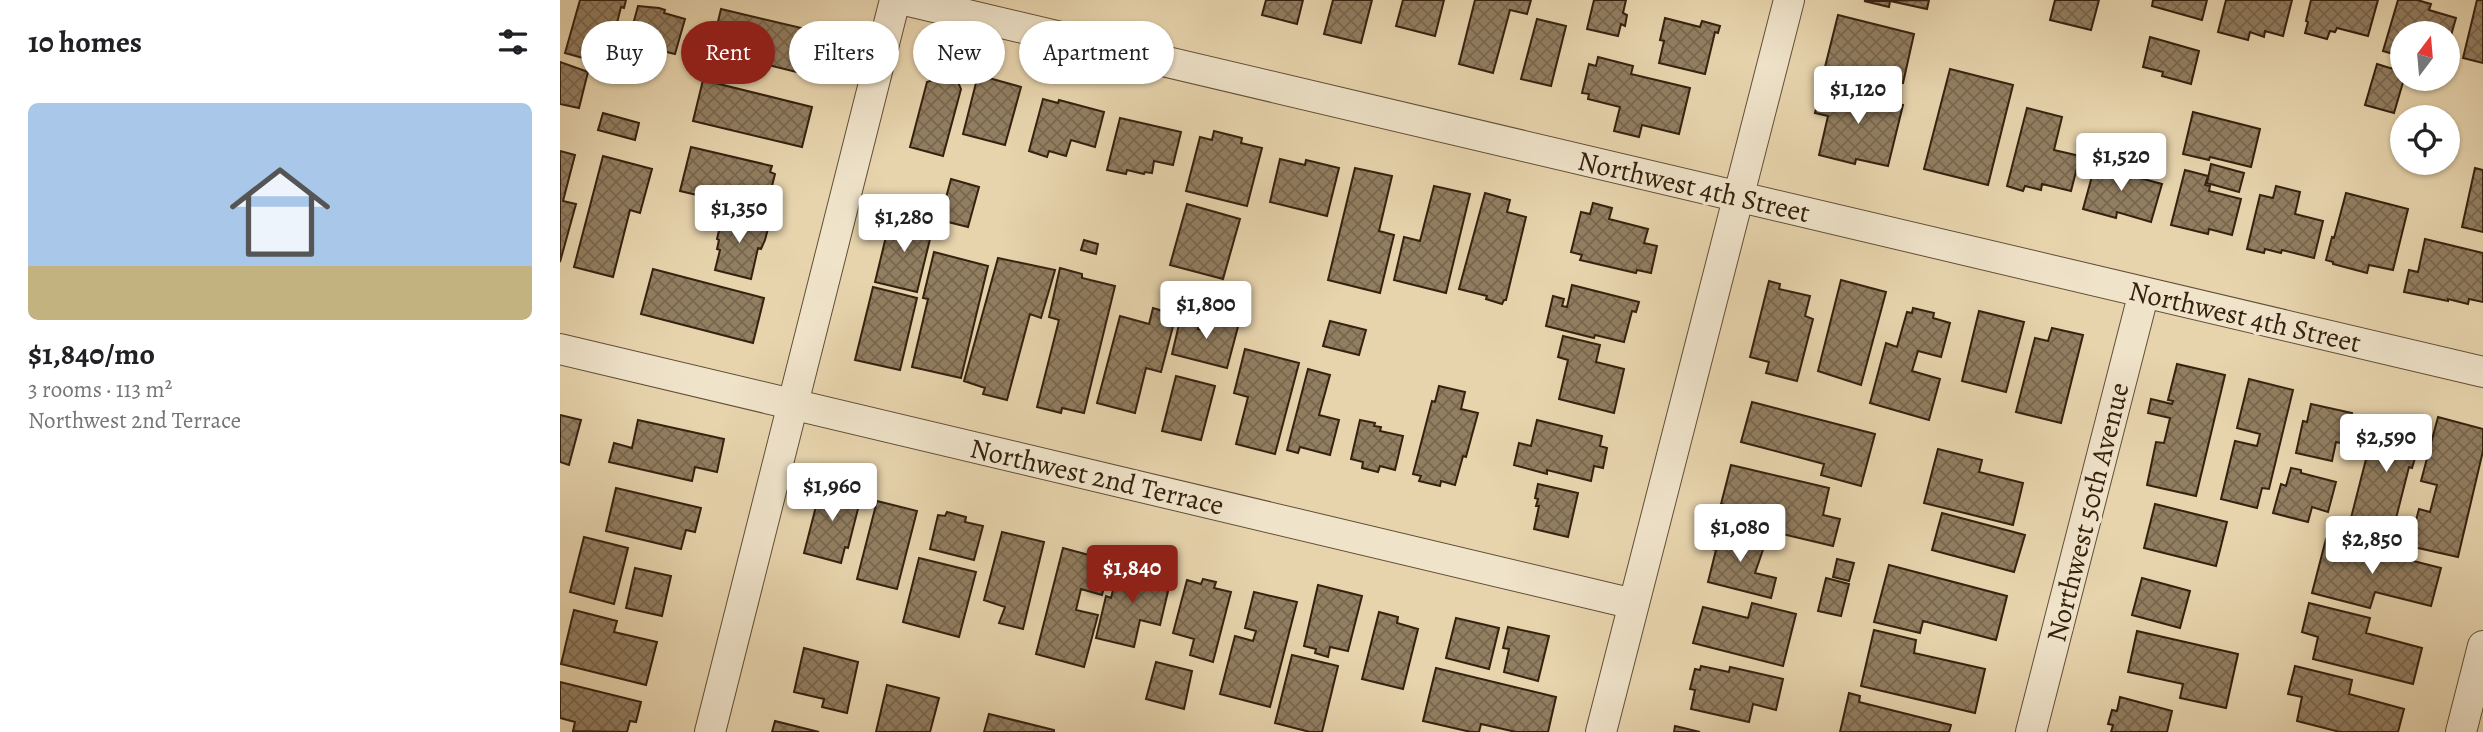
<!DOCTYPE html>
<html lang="en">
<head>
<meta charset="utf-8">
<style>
  :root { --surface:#fff; --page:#f6f6f6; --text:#202124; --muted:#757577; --accent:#8f2418 }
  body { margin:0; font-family:Alegreya,serif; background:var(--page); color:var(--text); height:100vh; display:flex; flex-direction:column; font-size:26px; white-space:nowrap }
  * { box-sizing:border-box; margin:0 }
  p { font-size:23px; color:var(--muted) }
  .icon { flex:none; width:38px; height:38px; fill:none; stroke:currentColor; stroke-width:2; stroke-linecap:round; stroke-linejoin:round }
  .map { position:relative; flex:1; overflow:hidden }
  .drawer { display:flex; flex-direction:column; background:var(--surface); width:560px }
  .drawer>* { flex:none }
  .hud { position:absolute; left:21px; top:21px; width:665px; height:63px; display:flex; gap:14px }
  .needle { width:46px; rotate:16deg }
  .tools { position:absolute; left:1830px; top:21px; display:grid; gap:14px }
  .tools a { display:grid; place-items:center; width:70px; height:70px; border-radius:50%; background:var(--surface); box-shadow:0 2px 5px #0004; font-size:35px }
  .price { position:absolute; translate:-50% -60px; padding:0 16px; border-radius:7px; background:#fff; color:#222; font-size:23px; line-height:46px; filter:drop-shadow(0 2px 4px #0008) }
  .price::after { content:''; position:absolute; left:50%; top:42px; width:21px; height:16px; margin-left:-10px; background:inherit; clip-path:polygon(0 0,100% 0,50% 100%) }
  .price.current { background:var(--accent); color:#fff }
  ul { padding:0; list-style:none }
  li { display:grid; align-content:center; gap:14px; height:371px; padding:0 28px }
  li span { display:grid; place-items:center; height:217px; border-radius:10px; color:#555 }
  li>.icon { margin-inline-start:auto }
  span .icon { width:126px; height:126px; fill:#fffc; stroke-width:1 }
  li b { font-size:30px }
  h2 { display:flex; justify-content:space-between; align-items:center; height:84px; padding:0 28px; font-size:30px }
  .chip { padding:0 24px; border-radius:32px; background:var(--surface); box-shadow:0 2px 5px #0004; font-size:24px; line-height:63px }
  .chip.current { background:var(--accent); color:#fff }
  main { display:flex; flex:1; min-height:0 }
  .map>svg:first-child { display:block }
  .building { fill:url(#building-cross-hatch); stroke:#35210f; stroke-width:2 }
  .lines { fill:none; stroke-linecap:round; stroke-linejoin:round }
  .minor-casing { stroke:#624e36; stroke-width:32 }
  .minor { stroke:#efe3ca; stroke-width:30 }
  .labels { text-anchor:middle; stroke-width:7; stroke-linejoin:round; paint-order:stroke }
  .street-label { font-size:28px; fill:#35210f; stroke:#efe3ca }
</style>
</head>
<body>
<main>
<section class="drawer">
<h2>10 homes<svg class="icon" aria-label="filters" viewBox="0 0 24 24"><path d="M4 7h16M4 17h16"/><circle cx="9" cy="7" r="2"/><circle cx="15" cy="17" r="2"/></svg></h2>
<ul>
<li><span style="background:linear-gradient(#a9c7e8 75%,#c2b280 0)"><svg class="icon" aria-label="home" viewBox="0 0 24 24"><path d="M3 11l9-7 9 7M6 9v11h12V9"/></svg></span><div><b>$1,840/mo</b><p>3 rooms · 113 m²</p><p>Northwest 2nd Terrace</p></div></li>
</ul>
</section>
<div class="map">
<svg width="1923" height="732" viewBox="0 0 1923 732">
  <defs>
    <pattern id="building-cross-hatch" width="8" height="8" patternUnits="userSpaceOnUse" patternTransform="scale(1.75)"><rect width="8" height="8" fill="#927e61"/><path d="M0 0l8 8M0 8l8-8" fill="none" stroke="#78674e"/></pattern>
  </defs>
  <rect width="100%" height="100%" fill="#e7d4ad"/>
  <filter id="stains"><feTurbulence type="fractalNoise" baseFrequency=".00286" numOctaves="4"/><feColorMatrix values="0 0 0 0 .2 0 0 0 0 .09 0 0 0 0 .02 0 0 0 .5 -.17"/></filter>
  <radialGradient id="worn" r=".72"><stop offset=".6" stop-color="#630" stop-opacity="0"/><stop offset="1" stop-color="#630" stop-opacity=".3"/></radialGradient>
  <path class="building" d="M 20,0 L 66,0 L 64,8 L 61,7 L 53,39 L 37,35 L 30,60 L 5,53 Z
    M 706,0 L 743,0 L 737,24 L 702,15 Z
    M 773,0 L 812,0 L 801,43 L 764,34 Z
    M 843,0 L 884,0 L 875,36 L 836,26 Z
    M 915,0 L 971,0 L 967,14 L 950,10 L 933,73 L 899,64 Z
    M 1034,0 L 1066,0 L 1063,13 L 1067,15 L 1065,26 L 1061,24 L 1058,36 L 1027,29 Z
    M 1369,0 L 1367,9 L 1330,1 L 1329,7 L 1304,1 Z
    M 1495,0 L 1539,0 L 1531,30 L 1490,20 Z
    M 1593,0 L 1647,0 L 1642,20 L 1592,6 Z
    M 1666,0 L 1732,0 L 1723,36 L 1705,31 L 1704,37 L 1690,32 L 1688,40 L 1658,32 Z
    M 1751,0 L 1818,0 L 1808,36 L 1777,28 L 1775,32 L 1770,31 L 1767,39 L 1745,33 L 1748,22 L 1746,21 Z
    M 1838,0 L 1857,0 L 1871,4 L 1869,10 L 1896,18 L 1888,46 L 1888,33 L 1843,33 L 1843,57 L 1823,51 Z
    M 1917,0 L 1923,0 L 1923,63 L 1903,58 Z
    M 78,6 L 99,8 L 105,10 L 104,13 L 125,19 L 115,54 L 94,49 L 90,61 L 65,54 Z
    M 161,9 L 271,35 L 261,78 L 151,51 Z
    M 1278,15 L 1354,34 L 1343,83 L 1306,74 L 1303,84 L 1263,75 Z
    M 1105,18 L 1140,27 L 1142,21 L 1160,26 L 1158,33 L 1155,32 L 1145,74 L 1099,63 L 1104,41 L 1100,40 Z
    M 977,19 L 1006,26 L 991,86 L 961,79 Z
    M 1590,37 L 1639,51 L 1631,84 L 1602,76 L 1603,72 L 1583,67 Z
    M 1888,48 L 1894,49 L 1888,69 Z
    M 1038,57 L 1073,66 L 1071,74 L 1130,88 L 1119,134 L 1082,125 L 1079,137 L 1054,131 L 1060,107 L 1028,99 L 1029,94 L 1022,93 L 1029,64 L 1036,66 Z
    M 0,62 L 28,72 L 19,108 L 0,104 Z
    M 1817,64 L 1843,72 L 1844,79 L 1834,113 L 1805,105 Z
    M 1390,69 L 1453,85 L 1428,185 L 1364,169 Z
    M 394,73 L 401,89 L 383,156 L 350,147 L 367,82 Z
    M 418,75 L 461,87 L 445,145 L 403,134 Z
    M 143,80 L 252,107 L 242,147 L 133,121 Z
    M 1262,85 L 1343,105 L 1328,166 L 1296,159 L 1295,164 L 1259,155 L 1268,116 L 1255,113 Z
    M 483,99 L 498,103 L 499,100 L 544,112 L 535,147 L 511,140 L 506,156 L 489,151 L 487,157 L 469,151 Z
    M 1467,108 L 1502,117 L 1494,150 L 1520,156 L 1511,191 L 1482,184 L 1481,190 L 1465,186 L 1463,191 L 1447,186 Z
    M 1633,112 L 1700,129 L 1691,167 L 1650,157 L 1649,160 L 1623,154 Z
    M 43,113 L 79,123 L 75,140 L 38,130 Z
    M 560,118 L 621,132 L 613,165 L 594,161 L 592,173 L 585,172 L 584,174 L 567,170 L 566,174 L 547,170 Z
    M 654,131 L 682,138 L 681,143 L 702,148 L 687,206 L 626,191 L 640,137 L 652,140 Z
    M 131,147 L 212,166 L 210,172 L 215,174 L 210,194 L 204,192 L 200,210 L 120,191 Z
    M 0,151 L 15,155 L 3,201 L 16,204 L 0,262 Z
    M 43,156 L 92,169 L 80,213 L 70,210 L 53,277 L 14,267 Z
    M 1537,158 L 1556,162 L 1554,171 L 1602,184 L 1591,222 L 1557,212 L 1556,218 L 1523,209 Z
    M 720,159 L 745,165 L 746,160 L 779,168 L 767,216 L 710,202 Z
    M 1651,164 L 1684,173 L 1679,192 L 1647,183 Z
    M 795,168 L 832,176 L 819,231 L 834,235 L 820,293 L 768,280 Z
    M 1915,168 L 1923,170 L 1923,232 L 1902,227 Z
    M 1625,170 L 1648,176 L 1645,185 L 1650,186 L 1649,191 L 1681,199 L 1672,235 L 1649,229 L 1648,234 L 1611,225 Z
    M 391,179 L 419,187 L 408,227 L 380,220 Z
    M 874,186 L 910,194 L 886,293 L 834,280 L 844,237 L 860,241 Z
    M 1716,186 L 1740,192 L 1735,214 L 1763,221 L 1754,258 L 1722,250 L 1721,253 L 1705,249 L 1704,253 L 1687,249 L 1700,195 L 1713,198 Z
    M 925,193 L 950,200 L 947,212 L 966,217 L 946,300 L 944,300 L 942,304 L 926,299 L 927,296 L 899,289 Z
    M 1786,193 L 1848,209 L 1833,270 L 1809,265 L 1807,273 L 1773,264 L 1773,262 L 1766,260 L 1772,237 L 1774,238 Z
    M 1033,203 L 1052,208 L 1049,219 L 1088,229 L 1084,243 L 1097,246 L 1091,273 L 1077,270 L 1076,273 L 1020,260 L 1022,255 L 1011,252 L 1021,212 L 1030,214 Z
    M 627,204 L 680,219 L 663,279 L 610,265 Z
    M 163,214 L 209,225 L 205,240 L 201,249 L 198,248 L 191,279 L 155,270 L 160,250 L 157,249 L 159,240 L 157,239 Z
    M 331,216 L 373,227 L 357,292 L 315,282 Z
    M 1865,239 L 1923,253 L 1923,302 L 1909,299 L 1908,304 L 1888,299 L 1888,301 L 1844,292 L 1849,270 L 1858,272 Z
    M 524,240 L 538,244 L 536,254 L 521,250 Z
    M 374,252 L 428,266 L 401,378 L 352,367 L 368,299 L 363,298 Z
    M 438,258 L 495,270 L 481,318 L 470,314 L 447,400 L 423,394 L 425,388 L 404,381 Z
    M 500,268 L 522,274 L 522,278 L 555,286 L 524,413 L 502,408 L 501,413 L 477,407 L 499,320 L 489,317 Z
    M 93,269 L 204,298 L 193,343 L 81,314 Z
    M 1281,280 L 1326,292 L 1301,385 L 1258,371 Z
    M 1209,281 L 1220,284 L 1219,289 L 1250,296 L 1245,316 L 1253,319 L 1237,381 L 1206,373 L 1209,362 L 1190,357 Z
    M 1012,285 L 1079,302 L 1076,312 L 1072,311 L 1064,342 L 1035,335 L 1034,338 L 986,326 L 993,296 L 1004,299 L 1002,306 L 1007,307 Z
    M 313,287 L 357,298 L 340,370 L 295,360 Z
    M 593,308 L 616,315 L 601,372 L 586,368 L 575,413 L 537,403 L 560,316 L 589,324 Z
    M 1353,308 L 1374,313 L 1373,318 L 1390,323 L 1381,357 L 1358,351 L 1352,371 L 1380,379 L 1369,420 L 1310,403 L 1326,343 L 1337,347 L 1347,312 L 1352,313 Z
    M 1419,311 L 1464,322 L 1446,392 L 1402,381 Z
    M 621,316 L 640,321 L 638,329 L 649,332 L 653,317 L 679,323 L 667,368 L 612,354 Z
    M 770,321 L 806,330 L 799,355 L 763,346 Z
    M 1492,328 L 1523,335 L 1501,423 L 1456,412 L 1475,338 L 1488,341 Z
    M 1003,336 L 1040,345 L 1036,362 L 1064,369 L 1054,413 L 999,399 L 1008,360 L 998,357 Z
    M 685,349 L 739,363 L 715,454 L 676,444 L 688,397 L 674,393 Z
    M 1617,364 L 1665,375 L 1636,496 L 1587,485 L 1596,442 L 1604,443 L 1610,418 L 1588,413 L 1591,399 L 1612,404 L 1613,401 L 1608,400 Z
    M 748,369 L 770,375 L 759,415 L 779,420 L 770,455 L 740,447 L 738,453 L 727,450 Z
    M 616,376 L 655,386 L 641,440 L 602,431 Z
    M 1689,379 L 1733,390 L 1709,489 L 1702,488 L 1697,508 L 1661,499 L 1675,441 L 1697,446 L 1700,434 L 1677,428 Z
    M 879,386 L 905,392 L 901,409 L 918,413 L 906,457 L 903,456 L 895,485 L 881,481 L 880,486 L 859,481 L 861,476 L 853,474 L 872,401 L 875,402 Z
    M 1192,402 L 1315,434 L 1301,486 L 1261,475 L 1264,464 L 1181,442 Z
    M 1751,404 L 1792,413 L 1785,444 L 1776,442 L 1772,461 L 1736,453 L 1743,421 L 1747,422 Z
    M 0,415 L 21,420 L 9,465 L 0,462 Z
    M 1878,417 L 1923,429 L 1923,451 L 1898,557 L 1849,546 L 1859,509 L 1870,512 L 1877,485 L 1861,481 Z
    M 78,420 L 164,439 L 157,472 L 135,467 L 132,481 L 49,462 L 54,443 L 72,448 Z
    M 800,420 L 815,423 L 814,426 L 821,427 L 820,431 L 843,436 L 835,470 L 820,466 L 818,472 L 802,468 L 803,462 L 791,459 Z
    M 977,420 L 1042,436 L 1040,446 L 1047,448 L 1043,468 L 1034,466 L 1031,481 L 987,470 L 987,474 L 954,465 L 959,443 L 971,446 Z
    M 1816,420 L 1863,432 L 1852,468 L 1849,467 L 1833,530 L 1791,518 Z
    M 1378,449 L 1422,460 L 1419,472 L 1463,483 L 1453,525 L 1364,503 Z
    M 1171,465 L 1269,488 L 1263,515 L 1280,519 L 1273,546 L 1210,531 L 1214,517 L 1161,504 Z
    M 1731,468 L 1741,470 L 1741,473 L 1776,482 L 1768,512 L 1752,507 L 1748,522 L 1713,513 L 1721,484 L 1726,486 Z
    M 262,483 L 288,489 L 287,493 L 301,497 L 288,548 L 285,547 L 281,563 L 244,553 Z
    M 978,484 L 1018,493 L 1008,537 L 974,529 L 979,506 L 976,506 L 978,499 L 975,498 Z
    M 56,488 L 141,508 L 135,532 L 126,530 L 121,549 L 46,531 Z
    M 317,501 L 357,511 L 337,589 L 297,579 Z
    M 1595,504 L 1667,522 L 1656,566 L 1584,548 Z
    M 387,512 L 406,517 L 405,522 L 423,526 L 414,560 L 370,549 L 378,515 L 385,516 Z
    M 1382,513 L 1465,535 L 1454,572 L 1372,550 Z
    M 1157,529 L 1206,541 L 1195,573 L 1216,578 L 1211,598 L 1148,582 L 1156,550 L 1152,549 Z
    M 442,532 L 484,542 L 463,629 L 439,623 L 445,607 L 424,600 Z
    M 24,537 L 68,548 L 54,604 L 10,592 Z
    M 1766,539 L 1881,568 L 1871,606 L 1815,592 L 1810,608 L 1752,593 Z
    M 503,548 L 551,561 L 542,595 L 521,589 L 516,610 L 538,615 L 524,667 L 476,654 Z
    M 359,558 L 416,572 L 399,637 L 343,622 Z
    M 1277,559 L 1294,563 L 1289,581 L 1273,577 Z
    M 563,564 L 594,571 L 593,579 L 610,583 L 600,625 L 580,620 L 574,647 L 536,638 L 546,596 L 551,598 L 559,566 L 562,566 Z
    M 1329,565 L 1447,596 L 1436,640 L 1363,621 L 1360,633 L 1314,622 Z
    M 75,568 L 111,576 L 102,616 L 66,608 Z
    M 1266,578 L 1289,584 L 1281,616 L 1258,611 Z
    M 1582,578 L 1630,591 L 1620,628 L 1572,615 Z
    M 643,579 L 656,582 L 654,588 L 671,592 L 653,662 L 630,655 L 634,639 L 613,633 L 627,580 L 641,584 Z
    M 758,585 L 802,596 L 788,651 L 770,647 L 768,657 L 755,653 L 756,649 L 744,646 Z
    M 694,592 L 737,602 L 710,707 L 660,694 L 675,636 L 693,641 L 696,631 L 685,628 Z
    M 1192,603 L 1236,614 L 1223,666 L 1133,643 L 1143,607 L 1188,618 Z
    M 1749,603 L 1810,618 L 1806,633 L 1862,648 L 1853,684 L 1753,659 L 1758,637 L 1742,632 Z
    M 14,610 L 57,621 L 54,632 L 97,642 L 86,685 L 1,664 Z
    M 819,612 L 838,617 L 837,623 L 858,629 L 843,689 L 802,679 Z
    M 896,618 L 939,628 L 929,669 L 886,658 Z
    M 948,627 L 989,636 L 978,681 L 944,672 L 949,649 L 943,648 Z
    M 1314,630 L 1356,640 L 1354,653 L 1425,669 L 1415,713 L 1301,686 Z
    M 1577,631 L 1678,654 L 1666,708 L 1620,698 L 1623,684 L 1568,672 Z
    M 244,648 L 298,662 L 287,713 L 262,707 L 264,699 L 234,692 Z
    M 732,655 L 778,666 L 762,732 L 750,732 L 715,723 Z
    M 596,662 L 632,671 L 624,709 L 586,699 Z
    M 1141,666 L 1169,672 L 1170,667 L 1223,679 L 1216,710 L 1193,704 L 1189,722 L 1131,709 L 1135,690 L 1130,689 L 1135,669 L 1140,670 Z
    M 1735,666 L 1792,680 L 1789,694 L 1844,709 L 1838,732 L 1780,732 L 1737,721 L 1742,697 L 1728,694 Z
    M 876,668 L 996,697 L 988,732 L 956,732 L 921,724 L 919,732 L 911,732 L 863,721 Z
    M 0,682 L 81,702 L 76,722 L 70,721 L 67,732 L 13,731 L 15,722 L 0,718 Z
    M 327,685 L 379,698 L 370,732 L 316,732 Z
    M 1289,693 L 1300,696 L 1299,702 L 1391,725 L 1389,732 L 1280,732 Z
    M 1560,697 L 1612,711 L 1607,732 L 1551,732 L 1553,725 L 1548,724 L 1552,710 L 1557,711 Z
    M 429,714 L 494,730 L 494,732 L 424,732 Z
    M 215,721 L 259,732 L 212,732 Z
    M 1115,726 L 1140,732 L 1114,732 Z"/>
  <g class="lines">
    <defs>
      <path id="minor" d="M 344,0 L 1923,372
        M 0,349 L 1074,604
        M 150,732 L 335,0
        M 1041,732 L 1229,0
        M 1471,732 L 1584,292
        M 1901,732 L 1923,646"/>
    </defs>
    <use href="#minor" class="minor-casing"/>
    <use href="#minor" class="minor"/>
  </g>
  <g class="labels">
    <g class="street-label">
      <text transform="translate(1134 186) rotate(13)" y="10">Northwest 4th Street</text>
      <text transform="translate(1685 316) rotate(13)" y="10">Northwest 4th Street</text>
      <text transform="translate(537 476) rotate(13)" y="10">Northwest 2nd Terrace</text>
      <text transform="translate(1527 512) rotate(-76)" y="10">Northwest 50th Avenue</text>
    </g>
  </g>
  <rect width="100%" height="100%" filter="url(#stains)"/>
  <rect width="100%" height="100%" fill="url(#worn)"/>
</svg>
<div class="tools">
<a><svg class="needle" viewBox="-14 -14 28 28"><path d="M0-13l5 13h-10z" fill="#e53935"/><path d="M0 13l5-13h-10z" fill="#757577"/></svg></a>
<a><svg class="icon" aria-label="locate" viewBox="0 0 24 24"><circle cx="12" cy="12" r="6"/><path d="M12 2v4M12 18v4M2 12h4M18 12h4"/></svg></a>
</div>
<b class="price" style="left:1298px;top:126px">$1,120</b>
<b class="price" style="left:1561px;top:193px">$1,520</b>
<b class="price" style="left:179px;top:245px">$1,350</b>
<b class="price" style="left:344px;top:254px">$1,280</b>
<b class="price" style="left:646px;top:341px">$1,800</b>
<b class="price" style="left:1826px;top:474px">$2,590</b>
<b class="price" style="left:272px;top:523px">$1,960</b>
<b class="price" style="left:1180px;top:564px">$1,080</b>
<b class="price" style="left:1812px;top:576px">$2,850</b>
<b class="price current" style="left:572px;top:605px">$1,840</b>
<div class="hud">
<a class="chip">Buy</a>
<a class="chip current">Rent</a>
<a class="chip">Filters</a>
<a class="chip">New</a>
<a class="chip">Apartment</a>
</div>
</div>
</main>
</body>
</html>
